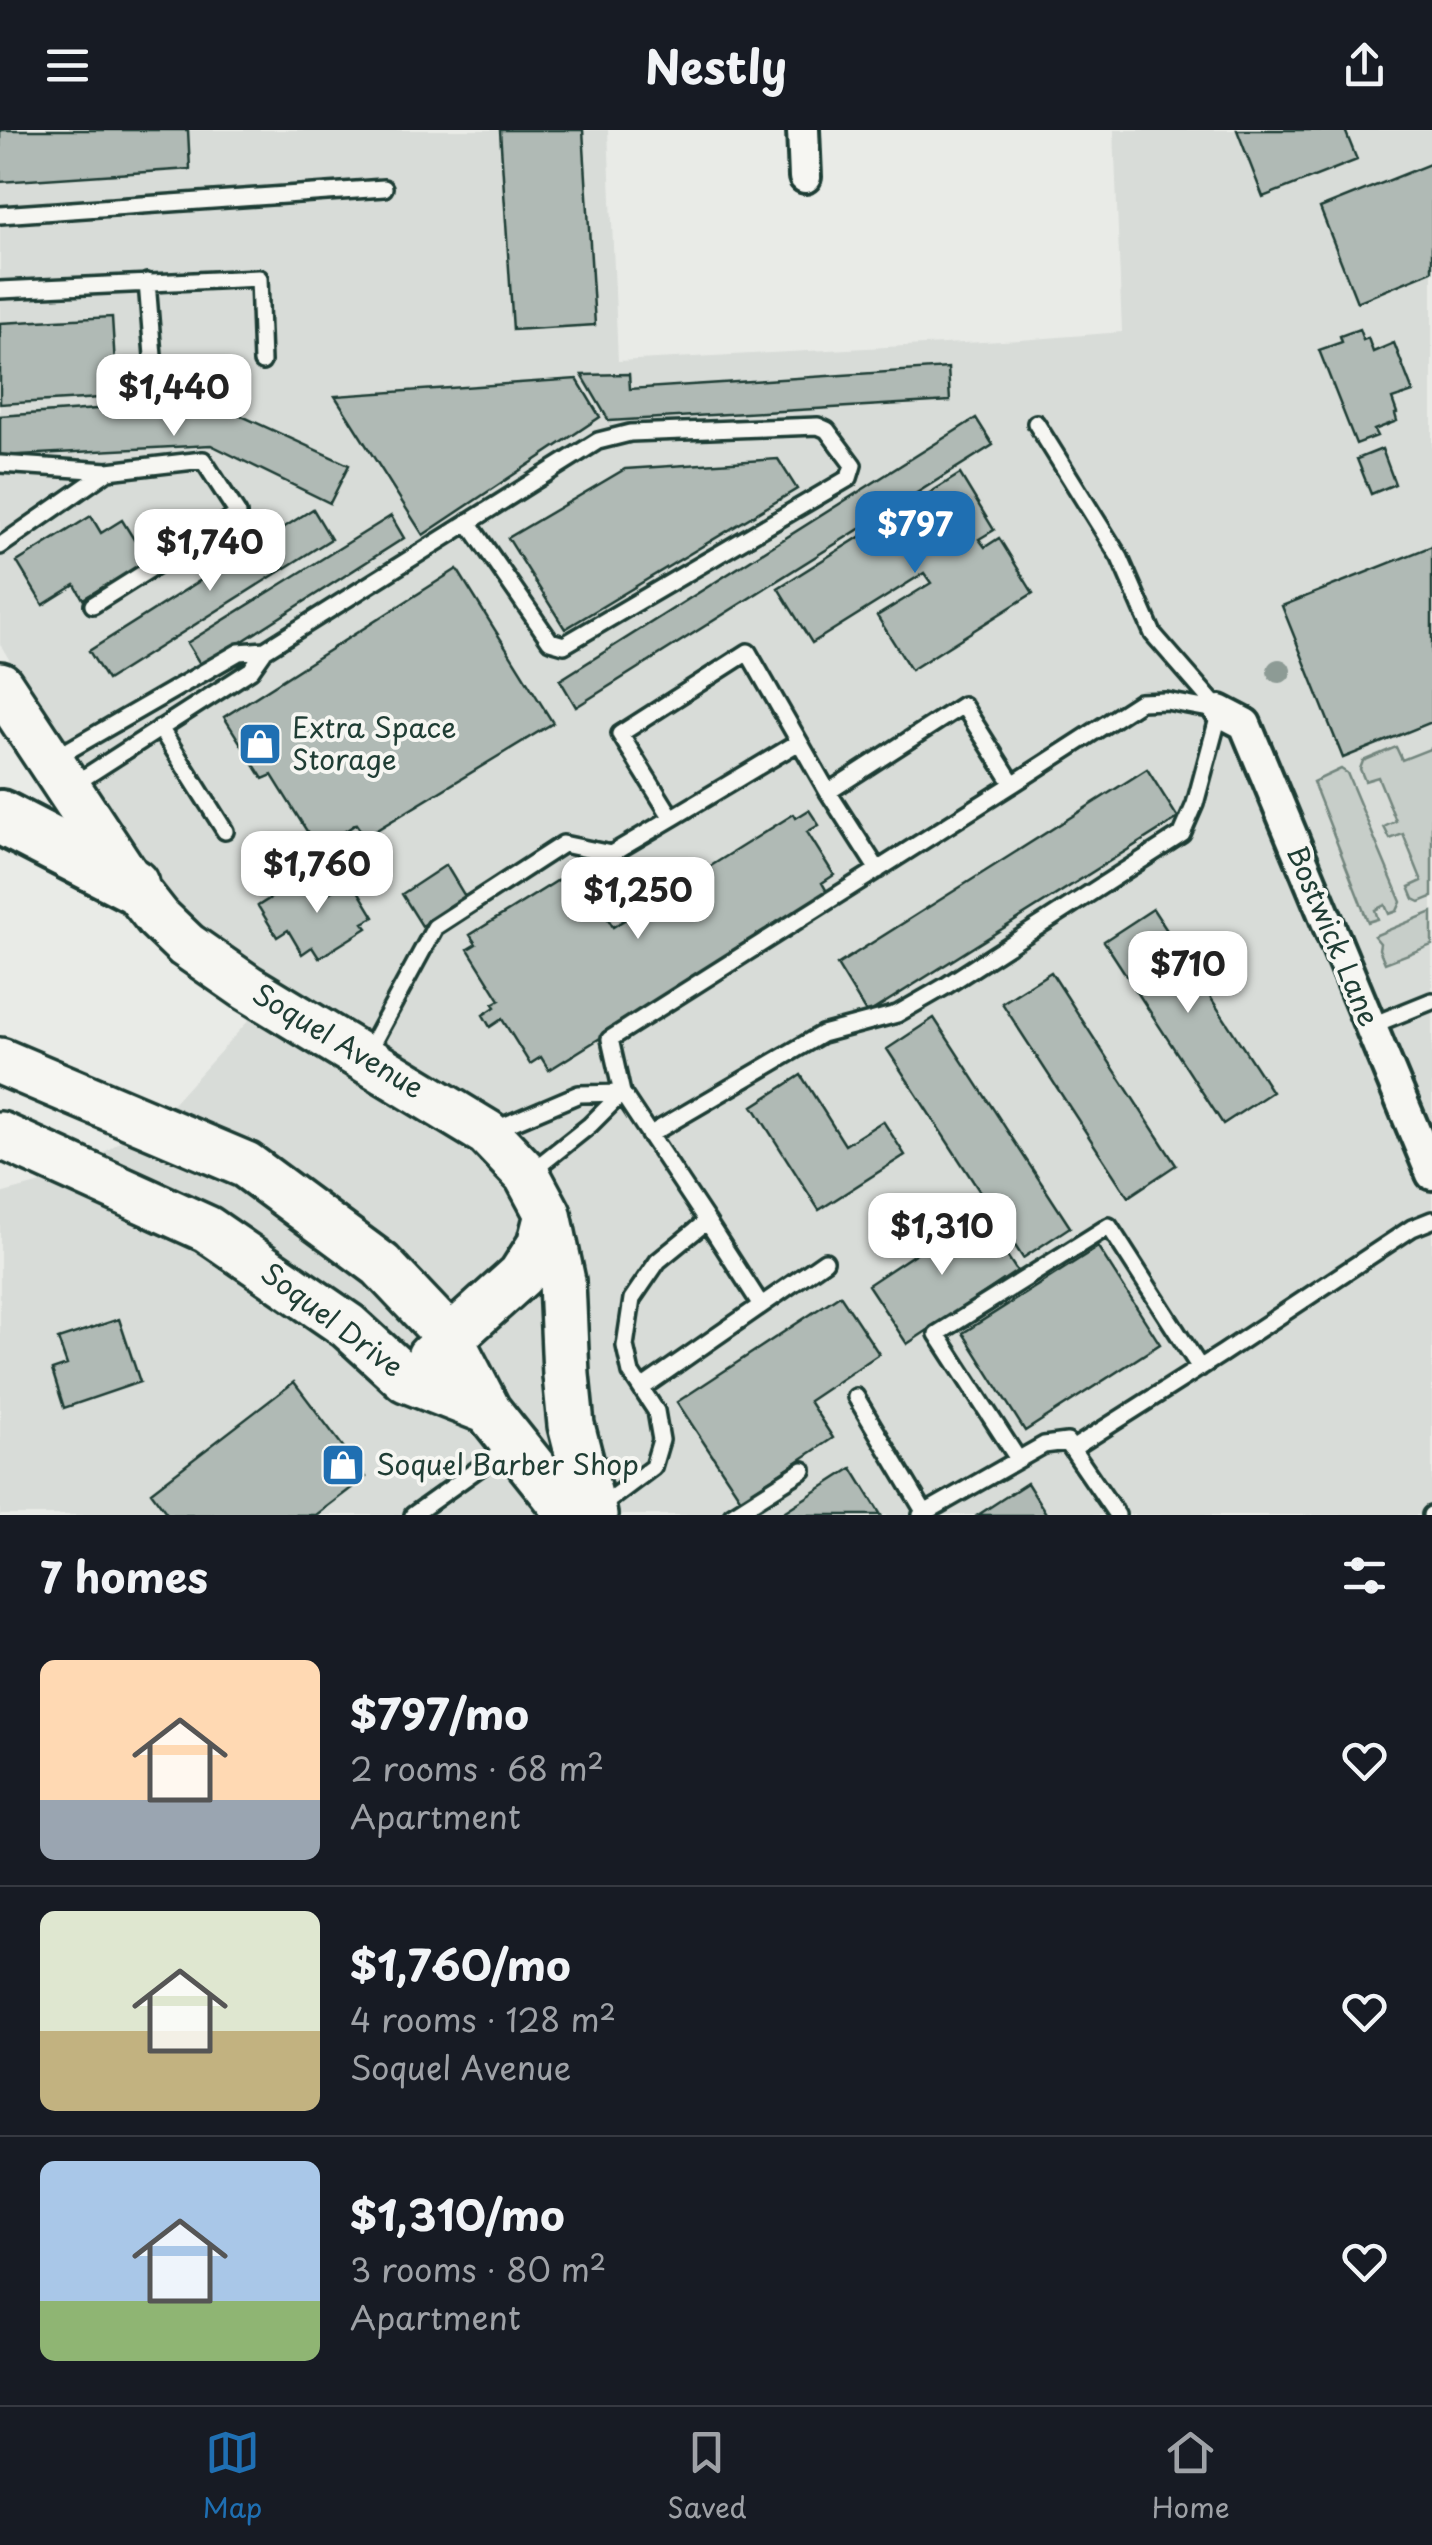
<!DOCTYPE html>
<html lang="en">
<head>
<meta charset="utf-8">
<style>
  :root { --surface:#171b24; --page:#242831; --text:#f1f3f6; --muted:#9ea1a6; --line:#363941; --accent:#1f6fb2 }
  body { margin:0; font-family:"Playpen Sans",sans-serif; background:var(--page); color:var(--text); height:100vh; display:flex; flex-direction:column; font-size:38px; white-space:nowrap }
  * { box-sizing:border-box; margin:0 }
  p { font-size:32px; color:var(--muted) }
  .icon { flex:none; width:55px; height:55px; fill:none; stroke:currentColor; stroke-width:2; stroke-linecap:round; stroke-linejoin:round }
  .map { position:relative; height:1385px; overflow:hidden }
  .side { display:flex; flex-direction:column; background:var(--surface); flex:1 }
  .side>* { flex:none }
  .price { position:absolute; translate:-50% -85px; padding:0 22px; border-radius:20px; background:#fff; color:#222; font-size:32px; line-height:65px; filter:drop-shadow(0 2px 5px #0008) }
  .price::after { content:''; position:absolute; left:50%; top:60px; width:30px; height:22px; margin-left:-15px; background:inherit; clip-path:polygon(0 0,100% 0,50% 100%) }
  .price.current { background:var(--accent); color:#fff }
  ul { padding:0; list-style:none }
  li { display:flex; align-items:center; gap:30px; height:250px; padding:0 40px }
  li+li { border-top:2px solid var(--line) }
  li span { display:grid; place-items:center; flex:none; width:280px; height:200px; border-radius:15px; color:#555 }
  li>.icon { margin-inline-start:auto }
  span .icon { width:120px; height:120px; fill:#fffc; stroke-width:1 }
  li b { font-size:42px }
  h2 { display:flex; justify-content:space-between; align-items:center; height:120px; padding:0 40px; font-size:42px }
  header { display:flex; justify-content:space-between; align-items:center; height:130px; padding:0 40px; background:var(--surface); font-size:45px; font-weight:700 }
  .tab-bar { display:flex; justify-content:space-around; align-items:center; height:140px; border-top:2px solid var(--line); background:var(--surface); font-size:28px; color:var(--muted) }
  .tab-bar a { display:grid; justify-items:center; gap:5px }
  .tab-bar .current { color:var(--accent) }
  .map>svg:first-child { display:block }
  .built { fill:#d8dcd8 }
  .green { fill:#c7cec9; stroke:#73867e; stroke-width:2.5 }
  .building { fill:#b0bab5; stroke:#1f3d34; stroke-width:2.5 }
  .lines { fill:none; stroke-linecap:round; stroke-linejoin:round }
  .lane-casing { stroke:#1f3d34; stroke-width:22 }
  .street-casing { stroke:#1f3d34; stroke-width:38 }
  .primary-casing { stroke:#1f3d34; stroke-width:52 }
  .highway-casing { stroke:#1f3d34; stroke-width:60 }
  .lane { stroke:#f6f6f2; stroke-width:15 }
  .street { stroke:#f6f6f2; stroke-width:30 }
  .primary { stroke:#f6f6f2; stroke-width:45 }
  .highway { stroke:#f6f6f2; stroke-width:52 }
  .tree { fill:#8d9b95 }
  .labels { text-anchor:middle; stroke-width:8; stroke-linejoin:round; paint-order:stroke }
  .poi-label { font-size:28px; fill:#1f3d34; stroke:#f6f6f2; text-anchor:start }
  .street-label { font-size:28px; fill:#1f3d34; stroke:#f6f6f2 }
</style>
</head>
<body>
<header><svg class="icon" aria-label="menu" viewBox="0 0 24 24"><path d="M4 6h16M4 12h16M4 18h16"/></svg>Nestly<svg class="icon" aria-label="share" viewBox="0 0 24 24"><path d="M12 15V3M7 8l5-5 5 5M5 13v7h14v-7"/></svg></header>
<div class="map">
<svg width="1432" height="1385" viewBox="0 0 1432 1385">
  <rect width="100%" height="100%" fill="#e9ebe7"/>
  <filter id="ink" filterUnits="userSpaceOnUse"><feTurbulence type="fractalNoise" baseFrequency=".01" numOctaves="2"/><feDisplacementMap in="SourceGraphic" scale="20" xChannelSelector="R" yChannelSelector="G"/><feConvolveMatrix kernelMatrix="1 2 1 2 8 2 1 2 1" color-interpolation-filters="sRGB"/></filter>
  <g filter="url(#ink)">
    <path class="built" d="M 0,0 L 608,0 L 618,231 L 1021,210 L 1122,202 L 1114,0 L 1432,0 L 1432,1385 L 0,1385 L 0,1064 L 74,1044 L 173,974 L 249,890 L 157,753 L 113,704 L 0,514 Z"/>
    <path class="green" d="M 1396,617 L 1402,630 L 1432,618 L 1432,767 L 1420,772 L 1414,769 L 1409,757 L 1422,751 L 1403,704 L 1390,709 L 1384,697 L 1396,691 L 1378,647 L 1365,651 L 1360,639 L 1363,631 Z
      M 1341,639 L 1347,643 L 1401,772 L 1397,781 L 1389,784 L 1385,775 L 1375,780 L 1378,789 L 1368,792 L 1313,652 Z
      M 1432,782 L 1432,815 L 1385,833 L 1379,819 L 1380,813 L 1374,806 Z"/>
    <path class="building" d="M 0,0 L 188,0 L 190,39 L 0,52 Z
      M 500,0 L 583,0 L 595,195 L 513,200 Z
      M 1237,0 L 1345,0 L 1357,30 L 1263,67 Z
      M 1432,33 L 1432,141 L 1357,172 L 1320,78 Z
      M 112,187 L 117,267 L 0,274 L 0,193 Z
      M 1359,199 L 1363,210 L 1368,208 L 1373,222 L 1394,213 L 1413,262 L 1392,269 L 1397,283 L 1395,284 L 1397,291 L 1374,300 L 1377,306 L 1356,314 L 1319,220 L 1342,212 L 1340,206 Z
      M 948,238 L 950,271 L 609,291 L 582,245 L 629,244 L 630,259 Z
      M 577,249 L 600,287 L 423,405 L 335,266 Z
      M 209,271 L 349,335 L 330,373 L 211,315 L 0,326 L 0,286 Z
      M 976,288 L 993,315 L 576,577 L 560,550 Z
      M 1382,319 L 1395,354 L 1371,364 L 1357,329 Z
      M 778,329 L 797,359 L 565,499 L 508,408 L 625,339 Z
      M 960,344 L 994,400 L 979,409 L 985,417 L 999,408 L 1033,463 L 911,540 L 877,486 L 931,453 L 924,443 L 812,513 L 778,458 Z
      M 313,379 L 331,409 L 107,550 L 89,521 Z
      M 91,386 L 101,403 L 122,390 L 151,437 L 108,464 L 103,457 L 83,469 L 75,455 L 43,475 L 17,432 Z
      M 391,386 L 404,408 L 202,537 L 187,513 Z
      M 1432,416 L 1432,592 L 1343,628 L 1282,476 Z
      M 457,439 L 553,593 L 365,707 L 356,694 L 318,719 L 272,645 L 263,649 L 224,587 Z
      M 1147,639 L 1178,688 L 867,884 L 837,835 Z
      M 809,680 L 819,695 L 807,702 L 834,745 L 822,753 L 829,765 L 549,940 L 541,927 L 530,934 L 502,889 L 490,897 L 483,885 L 495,877 L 493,874 L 500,870 L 468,819 L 476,814 L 470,805 L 568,744 L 574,753 L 583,747 L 613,797 L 794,684 L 796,688 Z
      M 446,735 L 466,768 L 422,796 L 402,764 Z
      M 302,748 L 316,771 L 351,749 L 374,787 L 363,793 L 367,798 L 319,828 L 312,817 L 302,824 L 288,800 L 277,807 L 258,776 Z
      M 1153,779 L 1272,962 L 1223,994 L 1104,811 Z
      M 1051,842 L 1176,1035 L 1128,1067 L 1002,873 Z
      M 934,888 L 1070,1097 L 1023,1128 L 887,919 Z
      M 801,945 L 845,1015 L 883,991 L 905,1025 L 819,1080 L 753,976 Z
      M 978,1082 L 1017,1141 L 907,1214 L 868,1155 Z
      M 1098,1117 L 1160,1214 L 1025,1301 L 963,1203 Z
      M 840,1165 L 879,1224 L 809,1271 L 833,1308 L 741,1369 L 677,1272 Z
      M 119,1189 L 140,1252 L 64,1278 L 52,1240 L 67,1235 L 58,1209 Z
      M 294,1252 L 366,1347 L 316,1385 L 168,1385 L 151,1362 Z
      M 852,1338 L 881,1385 L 779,1385 Z
      M 1027,1353 L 1047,1385 L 978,1385 Z"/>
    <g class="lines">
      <defs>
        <path id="lane" d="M 0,85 L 384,58
          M 147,152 L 154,238
          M 0,160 L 259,148 L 262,232
          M 1036,293 L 1120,428 L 1153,504 L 1220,581
          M 0,334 L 108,341 L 203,330 L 238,384 L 93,475
          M 0,416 L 108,341
          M 265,520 L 598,311 L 630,303 L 818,296 L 827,300 L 853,335 L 849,348 L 564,515 L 550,511 L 468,392
          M 160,598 L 225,701
          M 55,628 L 239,522 L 265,520 L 251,540 L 71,656
          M 1013,654 L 1140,572 L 1166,571 L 1220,581
          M 828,662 L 878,740
          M 1370,896 L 1432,871
          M 367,923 L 435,797 L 563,714 L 611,724 L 672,688
          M 494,1000 L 579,964 L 622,963
          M 649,1005 L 822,904 L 897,884 L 944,857 L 1182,704 L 1195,674 L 1220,581
          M 531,1042 L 590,995 L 622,963
          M 707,1091 L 761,1175
          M 642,1258 L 825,1131
          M 856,1267 L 925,1383
          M 1072,1319 L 1223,1223 L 1412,1098 L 1432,1090
          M 1018,1329 L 937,1204 L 1109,1096 L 1200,1238
          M 597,1379 L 653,1337 L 661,1310 L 656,1281 L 631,1243 L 625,1216 L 632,1169 L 658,1131 L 707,1091 L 622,963 L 610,909 L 1013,654 L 963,575 L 828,662 L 748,522 L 620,604 L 672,688 L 799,612
          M 413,1385 L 510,1316
          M 732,1385 L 803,1340
          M 921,1385 L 1044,1315 L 1067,1312 L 1117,1385
          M 1431,1385 L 1432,1385"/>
        <path id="street" d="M 803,0 L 805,47
          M 1220,581 L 1245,594 L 1432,1044"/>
        <path id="primary" d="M 0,555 L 132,755 L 158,788 L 186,815 L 248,858 L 487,1003 L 527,1045 L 548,1084 L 562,1151 L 566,1245 L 571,1295 L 594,1385
          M 0,931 L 246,1035 L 381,1135 L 450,1208 L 488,1281 L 571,1385
          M 0,1005 L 207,1099 L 348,1196 L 406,1249 L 488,1281
          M 430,1227 L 521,1145 L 540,1115 L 548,1084"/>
        <path id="highway" d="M 0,687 L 132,755"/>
      </defs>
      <use href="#lane" class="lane-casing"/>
      <use href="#street" class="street-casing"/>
      <use href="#primary" class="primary-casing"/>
      <use href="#highway" class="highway-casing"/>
      <use href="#lane" class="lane"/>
      <use href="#street" class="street"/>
      <use href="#primary" class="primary"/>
      <use href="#highway" class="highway"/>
    </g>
    <circle class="tree" cx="1279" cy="541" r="12"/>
  </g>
  <defs>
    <symbol id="shop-square" viewBox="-11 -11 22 22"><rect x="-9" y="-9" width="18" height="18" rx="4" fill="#1f6fb2" stroke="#f6f6f2"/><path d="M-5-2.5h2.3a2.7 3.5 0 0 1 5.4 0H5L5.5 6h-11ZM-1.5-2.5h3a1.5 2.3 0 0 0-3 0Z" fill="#fff"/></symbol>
  </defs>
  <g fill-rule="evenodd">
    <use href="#shop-square" x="235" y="589" width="50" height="50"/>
    <use href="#shop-square" x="318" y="1310" width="50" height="50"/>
  </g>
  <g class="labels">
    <g class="poi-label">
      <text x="292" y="608">Extra Space<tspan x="292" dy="32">Storage</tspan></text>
      <text x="376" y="1345">Soquel Barber Shop</text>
    </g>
    <g class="street-label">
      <text transform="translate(1333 806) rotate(67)" y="10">Bostwick Lane</text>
      <text transform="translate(338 911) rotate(31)" y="10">Soquel Avenue</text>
      <text transform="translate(332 1190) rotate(37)" y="10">Soquel Drive</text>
    </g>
  </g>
</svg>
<b class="price" style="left:174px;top:309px">$1,440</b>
<b class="price current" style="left:915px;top:446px">$797</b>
<b class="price" style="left:210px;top:464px">$1,740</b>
<b class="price" style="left:317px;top:786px">$1,760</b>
<b class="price" style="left:638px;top:812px">$1,250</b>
<b class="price" style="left:1188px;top:886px">$710</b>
<b class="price" style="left:942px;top:1148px">$1,310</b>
</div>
<section class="side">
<h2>7 homes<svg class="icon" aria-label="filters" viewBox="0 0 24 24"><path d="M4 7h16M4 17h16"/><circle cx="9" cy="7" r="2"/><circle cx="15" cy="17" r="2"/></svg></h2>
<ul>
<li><span style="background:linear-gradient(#ffd9b3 70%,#9aa5b1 0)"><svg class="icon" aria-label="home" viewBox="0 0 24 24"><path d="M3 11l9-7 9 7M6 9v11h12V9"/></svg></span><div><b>$797/mo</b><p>2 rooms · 68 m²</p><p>Apartment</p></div><svg class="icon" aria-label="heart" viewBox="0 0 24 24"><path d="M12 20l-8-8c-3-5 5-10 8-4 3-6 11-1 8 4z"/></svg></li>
<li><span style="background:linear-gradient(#dfe7d0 60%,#c2b280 0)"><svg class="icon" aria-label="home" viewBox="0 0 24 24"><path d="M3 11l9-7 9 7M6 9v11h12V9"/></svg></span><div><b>$1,760/mo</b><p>4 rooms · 128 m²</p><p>Soquel Avenue</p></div><svg class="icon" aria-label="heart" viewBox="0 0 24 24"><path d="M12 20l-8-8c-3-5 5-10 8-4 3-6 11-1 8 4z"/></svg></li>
<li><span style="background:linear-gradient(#a9c7e8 70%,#8fb573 0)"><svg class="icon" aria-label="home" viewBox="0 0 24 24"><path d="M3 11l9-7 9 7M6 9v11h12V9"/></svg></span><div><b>$1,310/mo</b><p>3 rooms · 80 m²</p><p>Apartment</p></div><svg class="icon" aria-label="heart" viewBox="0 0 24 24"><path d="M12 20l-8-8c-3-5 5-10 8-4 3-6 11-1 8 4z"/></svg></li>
</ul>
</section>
<nav class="tab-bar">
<a class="current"><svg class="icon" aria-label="map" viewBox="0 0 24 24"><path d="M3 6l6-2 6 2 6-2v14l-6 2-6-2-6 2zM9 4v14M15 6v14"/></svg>Map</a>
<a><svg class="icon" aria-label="saved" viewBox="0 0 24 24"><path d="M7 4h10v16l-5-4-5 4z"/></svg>Saved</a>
<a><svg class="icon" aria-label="home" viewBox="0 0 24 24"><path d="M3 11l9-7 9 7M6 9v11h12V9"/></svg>Home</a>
</nav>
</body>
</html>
